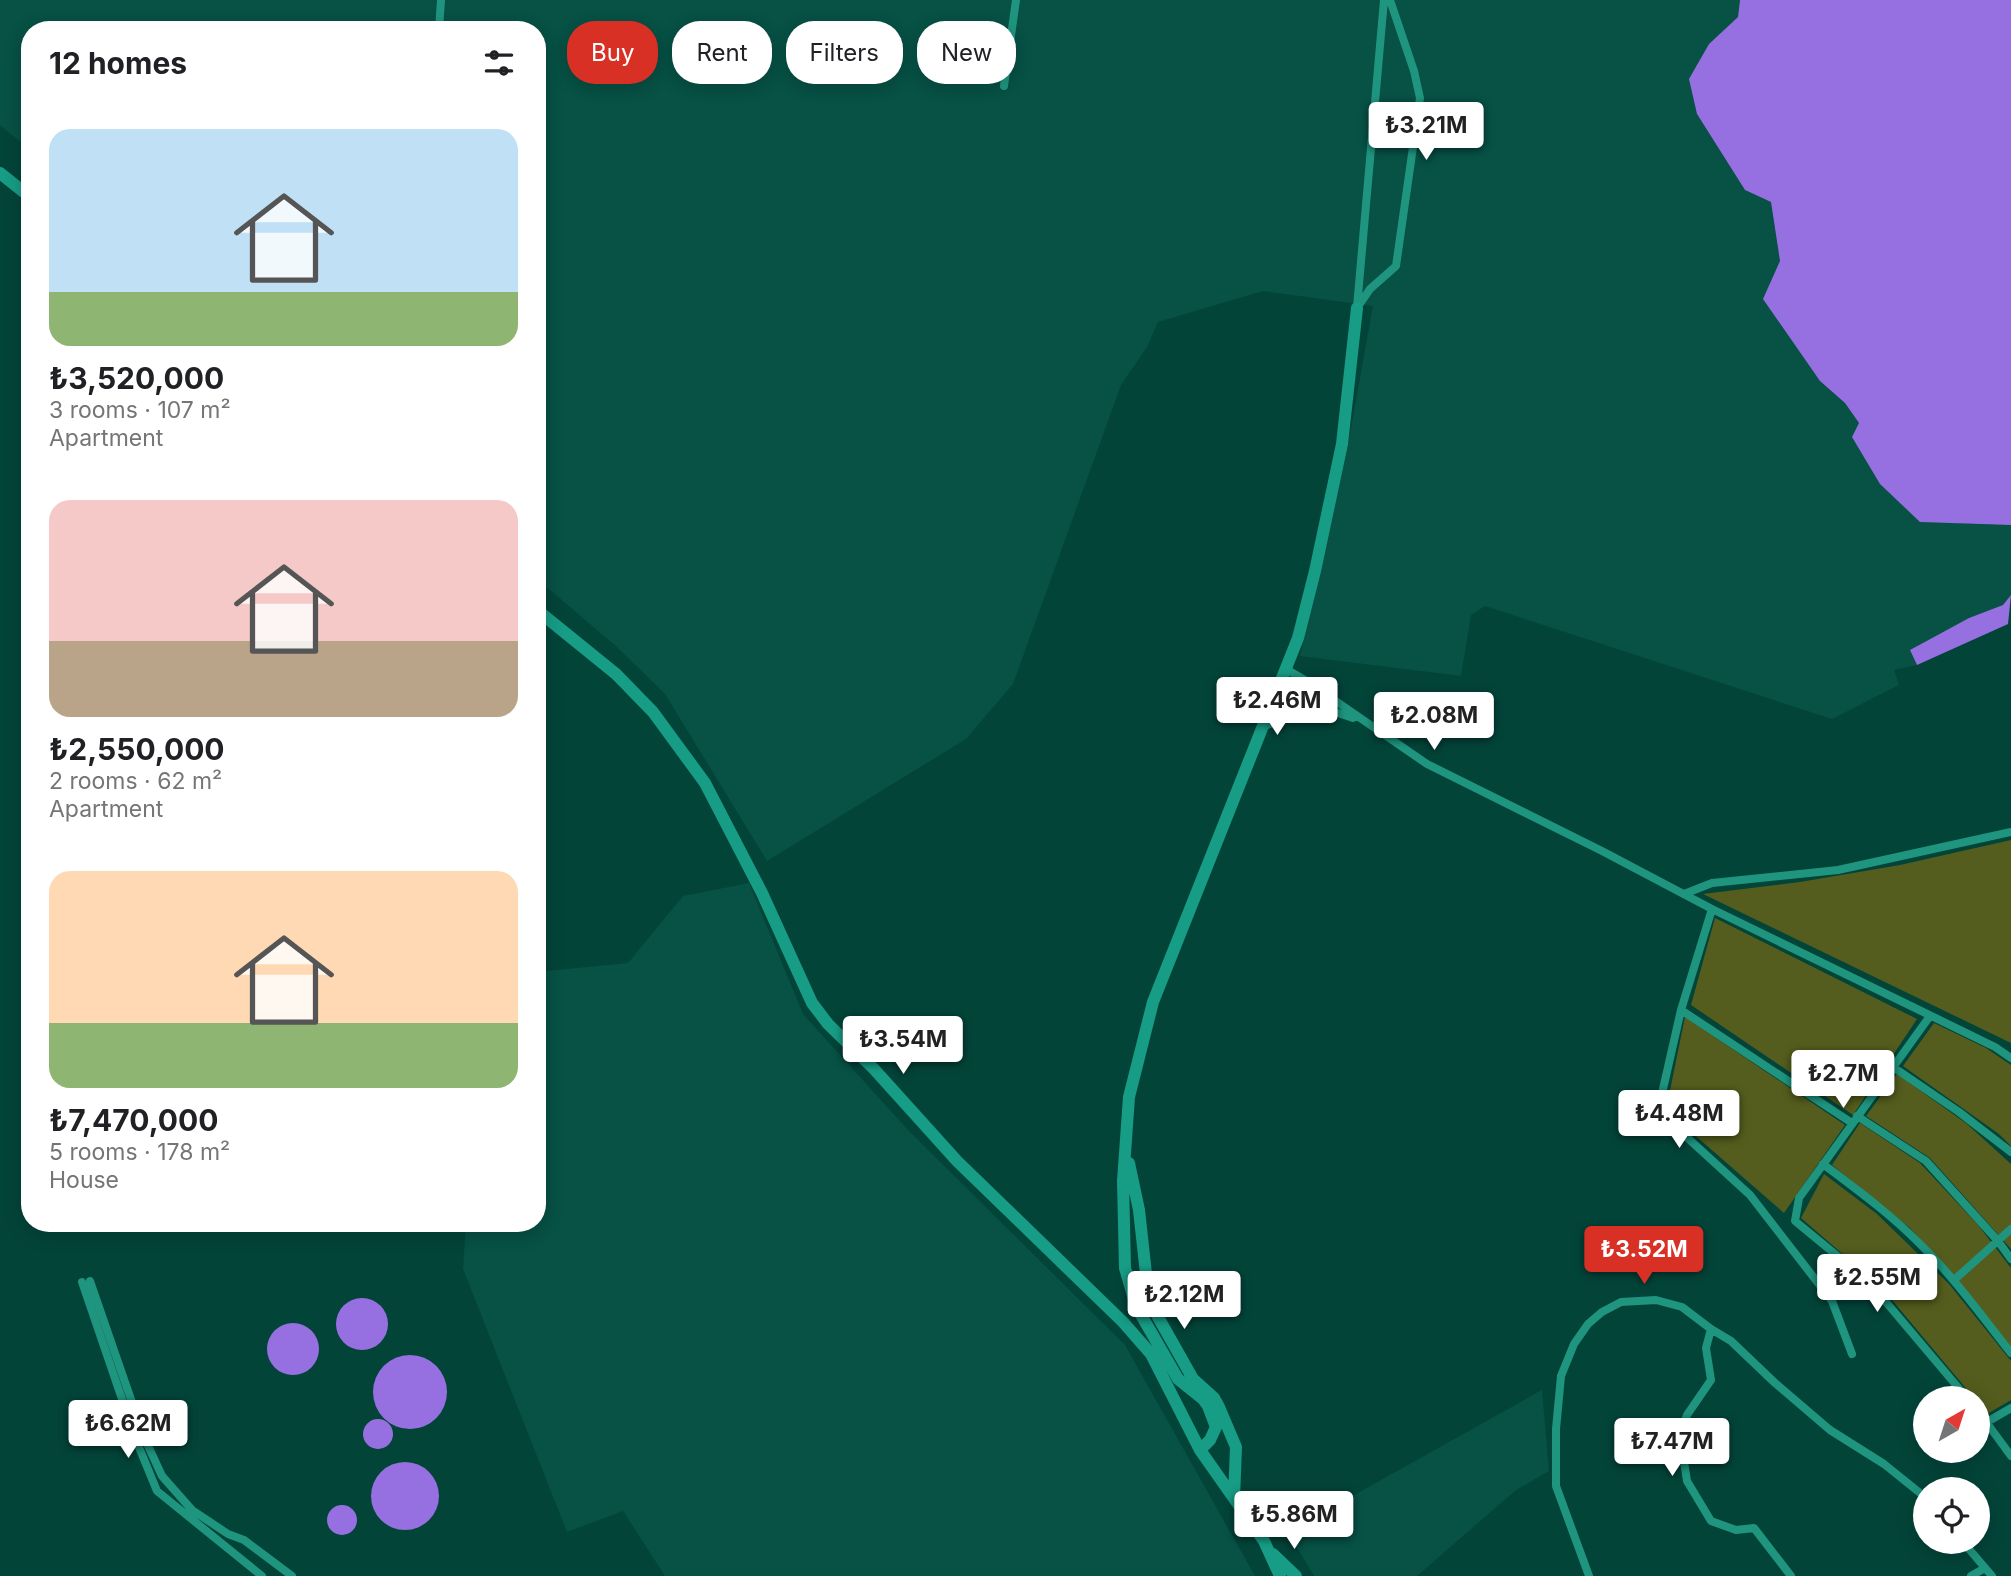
<!DOCTYPE html>
<html lang="en">
<head>
<meta charset="utf-8">
<style>
  :root { --surface:#fff; --page:#f2f2f2; --text:#202124; --muted:#757577; --accent:#d93025 }
  body { margin:0; font-family:Inter,sans-serif; background:var(--page); color:var(--text); height:100vh; display:flex; flex-direction:column; font-size:26px; white-space:nowrap }
  * { box-sizing:border-box; margin:0 }
  p { font-size:23px; color:var(--muted) }
  .icon { flex:none; width:38px; height:38px; fill:none; stroke:currentColor; stroke-width:2; stroke-linecap:round; stroke-linejoin:round }
  .map { position:relative; flex:1; overflow:hidden }
  .sheet { position:absolute; left:21px; top:21px; width:525px; height:1211px; display:flex; flex-direction:column; background:var(--surface); border-radius:28px; box-shadow:0 4px 18px #0003 }
  .sheet>* { flex:none }
  .banner { position:absolute; left:567px; top:21px; width:665px; height:63px; display:flex; gap:14px }
  .needle { width:46px; rotate:39deg }
  .controls { position:absolute; left:1913px; top:1386px; display:grid; gap:14px }
  .controls a { display:grid; place-items:center; width:77px; height:77px; border-radius:50%; background:var(--surface); box-shadow:0 4px 18px #0003; font-size:35px }
  .price { position:absolute; translate:-50% -60px; padding:0 16px; border-radius:7px; background:#fff; color:#222; font-size:23px; line-height:46px; filter:drop-shadow(0 2px 4px #0008) }
  .price::after { content:''; position:absolute; left:50%; top:42px; width:21px; height:16px; margin-left:-10px; background:inherit; clip-path:polygon(0 0,100% 0,50% 100%) }
  .price.selected { background:var(--accent); color:#fff }
  ul { padding:0; list-style:none }
  li { display:grid; align-content:center; gap:14px; height:371px; padding:0 28px }
  li span { display:grid; place-items:center; height:217px; border-radius:21px; color:#555 }
  li>.icon { margin-inline-start:auto }
  span .icon { width:126px; height:126px; fill:#fffc; stroke-width:1 }
  li b { font-size:30px }
  h2 { display:flex; justify-content:space-between; align-items:center; height:84px; padding:0 28px; font-size:30px }
  .chip { padding:0 24px; border-radius:28px; background:var(--surface); box-shadow:0 4px 18px #0003; font-size:24px; line-height:63px }
  .chip.selected { background:var(--accent); color:#fff }
  .map>svg:first-child { display:block }
  .built { fill:#075145 }
  .green { fill:#545d1d }
  .water { fill:#9670e1 }
  .lines { fill:none; stroke-linecap:round; stroke-linejoin:round }
  .street { stroke:#1f957f; stroke-width:8 }
  .secondary { stroke:#179c85; stroke-width:12 }
</style>
</head>
<body>
<div class="map">
<svg width="2011" height="1576" viewBox="0 0 2011 1576">
  <rect width="100%" height="100%" fill="#034439"/>
  <path class="built" d="M 0,0 L 1740,0 L 1738,17 L 1709,44 L 1697,114 L 1745,190 L 1771,202 L 1780,261 L 1820,381 L 1845,403 L 1859,423 L 1853,437 L 1920,522 L 2011,525 L 2011,595 L 2003,605 L 1969,618 L 1910,650 L 1917,665 L 1894,670 L 1899,685 L 1832,719 L 1485,606 L 1471,615 L 1461,676 L 1300,656 L 1347,450 L 1373,306 L 1263,291 L 1158,322 L 1147,347 L 1121,385 L 1013,684 L 966,739 L 767,861 L 665,694 L 617,647 L 537,579 L 537,30 L 30,30 L 30,150 L 0,125 Z
    M 749,883 L 803,1014 L 908,1130 L 1125,1345 L 1255,1576 L 665,1576 L 623,1511 L 567,1532 L 463,1269 L 466,1223 L 537,1223 L 537,972 L 628,963 L 683,896 Z
    M 1542,1390 L 1549,1471 L 1516,1490 L 1417,1576 L 1314,1576 L 1288,1532 Z"/>
  <path class="green" d="M 2011,840 L 2011,1043 L 1703,894 L 1800,882 L 1900,865 Z
    M 1715,918 L 1917,1019 L 1853,1115 L 1691,1005 Z
    M 1685,1017 L 1845,1125 L 1784,1213 L 1666,1110 Z
    M 1934,1023 L 1986,1048 L 2011,1065 L 2011,1146 L 1999,1134 L 1903,1066 Z
    M 1897,1074 L 1967,1124 L 2011,1164 L 2011,1249 L 1930,1158 L 1866,1116 Z
    M 1860,1123 L 1920,1163 L 1978,1225 L 2011,1268 L 2011,1348 L 1953,1275 L 1910,1228 L 1832,1165 Z
    M 1824,1174 L 1877,1214 L 1949,1284 L 2011,1361 L 2011,1400 L 1987,1414 L 1978,1402 L 1978,1398 L 1974,1398 L 1882,1288 L 1801,1218 Z"/>
  <path class="water" d="M 1740,0 L 2011,0 L 2011,525 L 1920,522 L 1880,484 L 1852,437 L 1859,423 L 1845,403 L 1820,381 L 1763,299 L 1780,261 L 1771,202 L 1745,190 L 1697,114 L 1689,79 L 1709,44 L 1738,17 Z
    M 2011,595 L 2008,624 L 1917,665 L 1910,650 L 1969,618 L 2003,605 Z
    M336 1324a26 26 0 1 1 52 0a26 26 0 1 1-52 0Z
    M267 1349a26 26 0 1 1 52 0a26 26 0 1 1-52 0Z
    M373 1392a37 37 0 1 1 74 0a37 37 0 1 1-74 0Z
    M363 1434a15 15 0 1 1 30 0a15 15 0 1 1-30 0Z
    M371 1496a34 34 0 1 1 68 0a34 34 0 1 1-68 0Z
    M327 1520a15 15 0 1 1 30 0a15 15 0 1 1-30 0Z"/>
  <g class="lines">
    <path class="street" d="M 439,30 L 441,0
      M 1004,86 L 1016,0
      M 1357,307 L 1384,0
      M 1357,308 L 1370,289 L 1396,266 L 1420,98 L 1414,71 L 1390,0
      M 1286,669 L 1308,682 L 1427,764 L 1602,851 L 1712,909 L 1995,1047 L 2011,1058
      M 1263,727 L 1303,709 L 1329,710 L 1353,718
      M 1684,894 L 1712,883 L 1838,870 L 2011,832
      M 1712,909 L 1681,1010 L 1658,1111 L 1750,1195 L 1832,1301 L 1852,1354
      M 1681,1010 L 1852,1123
      M 1930,1016 L 1799,1198 L 1795,1221 L 1869,1282 L 1967,1398
      M 1893,1067 L 1959,1112 L 2011,1152
      M 1857,1116 L 1926,1161 L 1998,1241 L 2011,1259
      M 1823,1164 C 1856,1189 1889,1213 1918,1242 C 1953,1276 1981,1315 2011,1353
      M 1954,1280 L 2011,1229
      M 90,1281 L 144,1437 L 162,1476 L 192,1510 L 228,1534 L 244,1540 L 292,1576
      M 82,1282 L 136,1440 L 157,1491 L 262,1576
      M 1711,1329 L 1706,1348 L 1711,1380 L 1687,1415 L 1680,1436 L 1687,1481 L 1711,1521 L 1736,1530 L 1754,1528 L 1791,1576
      M 1978,1411 L 2011,1456
      M 1987,1422 L 2011,1408
      M 1963,1542 L 1992,1576
      M 1589,1576 L 1556,1486 L 1556,1429 L 1561,1376 L 1574,1344 L 1588,1324 L 1602,1312 L 1621,1302 L 1656,1300 L 1682,1307 L 1711,1329 L 1731,1341 L 1775,1383 L 1830,1430 L 1884,1464 L 1925,1497
      M 1971,1576 L 1985,1568"/>
    <path class="secondary" d="M 0,173 L 30,197
      M 537,610 L 616,674 L 653,712 L 705,783 L 762,893 L 812,1003 L 828,1024 L 874,1069 L 957,1161 L 1123,1322 L 1151,1354 L 1200,1450 L 1264,1541 L 1280,1576
      M 1129,1163 L 1139,1210 L 1149,1301 L 1193,1379 L 1214,1398 L 1219,1407 L 1236,1447 L 1234,1498
      M 1200,1450 L 1210,1440 L 1216,1427 L 1208,1406 L 1203,1399 L 1178,1379 L 1136,1306 L 1125,1268 L 1123,1181 L 1129,1097 L 1153,1002 L 1298,638 L 1315,571 L 1342,444 L 1357,308
      M 1273,1554 L 1296,1576"/>
  </g>
</svg>
<div class="controls">
<a><svg class="needle" viewBox="-14 -14 28 28"><path d="M0-13l5 13h-10z" fill="#e53935"/><path d="M0 13l5-13h-10z" fill="#757577"/></svg></a>
<a><svg class="icon" aria-label="locate" viewBox="0 0 24 24"><circle cx="12" cy="12" r="6"/><path d="M12 2v4M12 18v4M2 12h4M18 12h4"/></svg></a>
</div>
<b class="price" style="left:1426px;top:162px">₺3.21M</b>
<b class="price" style="left:1277px;top:737px">₺2.46M</b>
<b class="price" style="left:1434px;top:752px">₺2.08M</b>
<b class="price" style="left:903px;top:1076px">₺3.54M</b>
<b class="price" style="left:1843px;top:1110px">₺2.7M</b>
<b class="price" style="left:1679px;top:1150px">₺4.48M</b>
<b class="price selected" style="left:1644px;top:1286px">₺3.52M</b>
<b class="price" style="left:1877px;top:1314px">₺2.55M</b>
<b class="price" style="left:1184px;top:1331px">₺2.12M</b>
<b class="price" style="left:128px;top:1460px">₺6.62M</b>
<b class="price" style="left:1672px;top:1478px">₺7.47M</b>
<b class="price" style="left:1294px;top:1551px">₺5.86M</b>
<div class="banner">
<a class="chip selected">Buy</a>
<a class="chip">Rent</a>
<a class="chip">Filters</a>
<a class="chip">New</a>
</div>
<section class="sheet">
<h2>12 homes<svg class="icon" aria-label="filters" viewBox="0 0 24 24"><path d="M4 7h16M4 17h16"/><circle cx="9" cy="7" r="2"/><circle cx="15" cy="17" r="2"/></svg></h2>
<ul>
<li><span style="background:linear-gradient(#bfe0f5 75%,#8fb573 0)"><svg class="icon" aria-label="home" viewBox="0 0 24 24"><path d="M3 11l9-7 9 7M6 9v11h12V9"/></svg></span><div><b>₺3,520,000</b><p>3 rooms · 107 m²</p><p>Apartment</p></div></li>
<li><span style="background:linear-gradient(#f6c9c9 65%,#b9a48a 0)"><svg class="icon" aria-label="home" viewBox="0 0 24 24"><path d="M3 11l9-7 9 7M6 9v11h12V9"/></svg></span><div><b>₺2,550,000</b><p>2 rooms · 62 m²</p><p>Apartment</p></div></li>
<li><span style="background:linear-gradient(#ffd9b3 70%,#8fb573 0)"><svg class="icon" aria-label="home" viewBox="0 0 24 24"><path d="M3 11l9-7 9 7M6 9v11h12V9"/></svg></span><div><b>₺7,470,000</b><p>5 rooms · 178 m²</p><p>House</p></div></li>
</ul>
</section>
</div>
</body>
</html>
